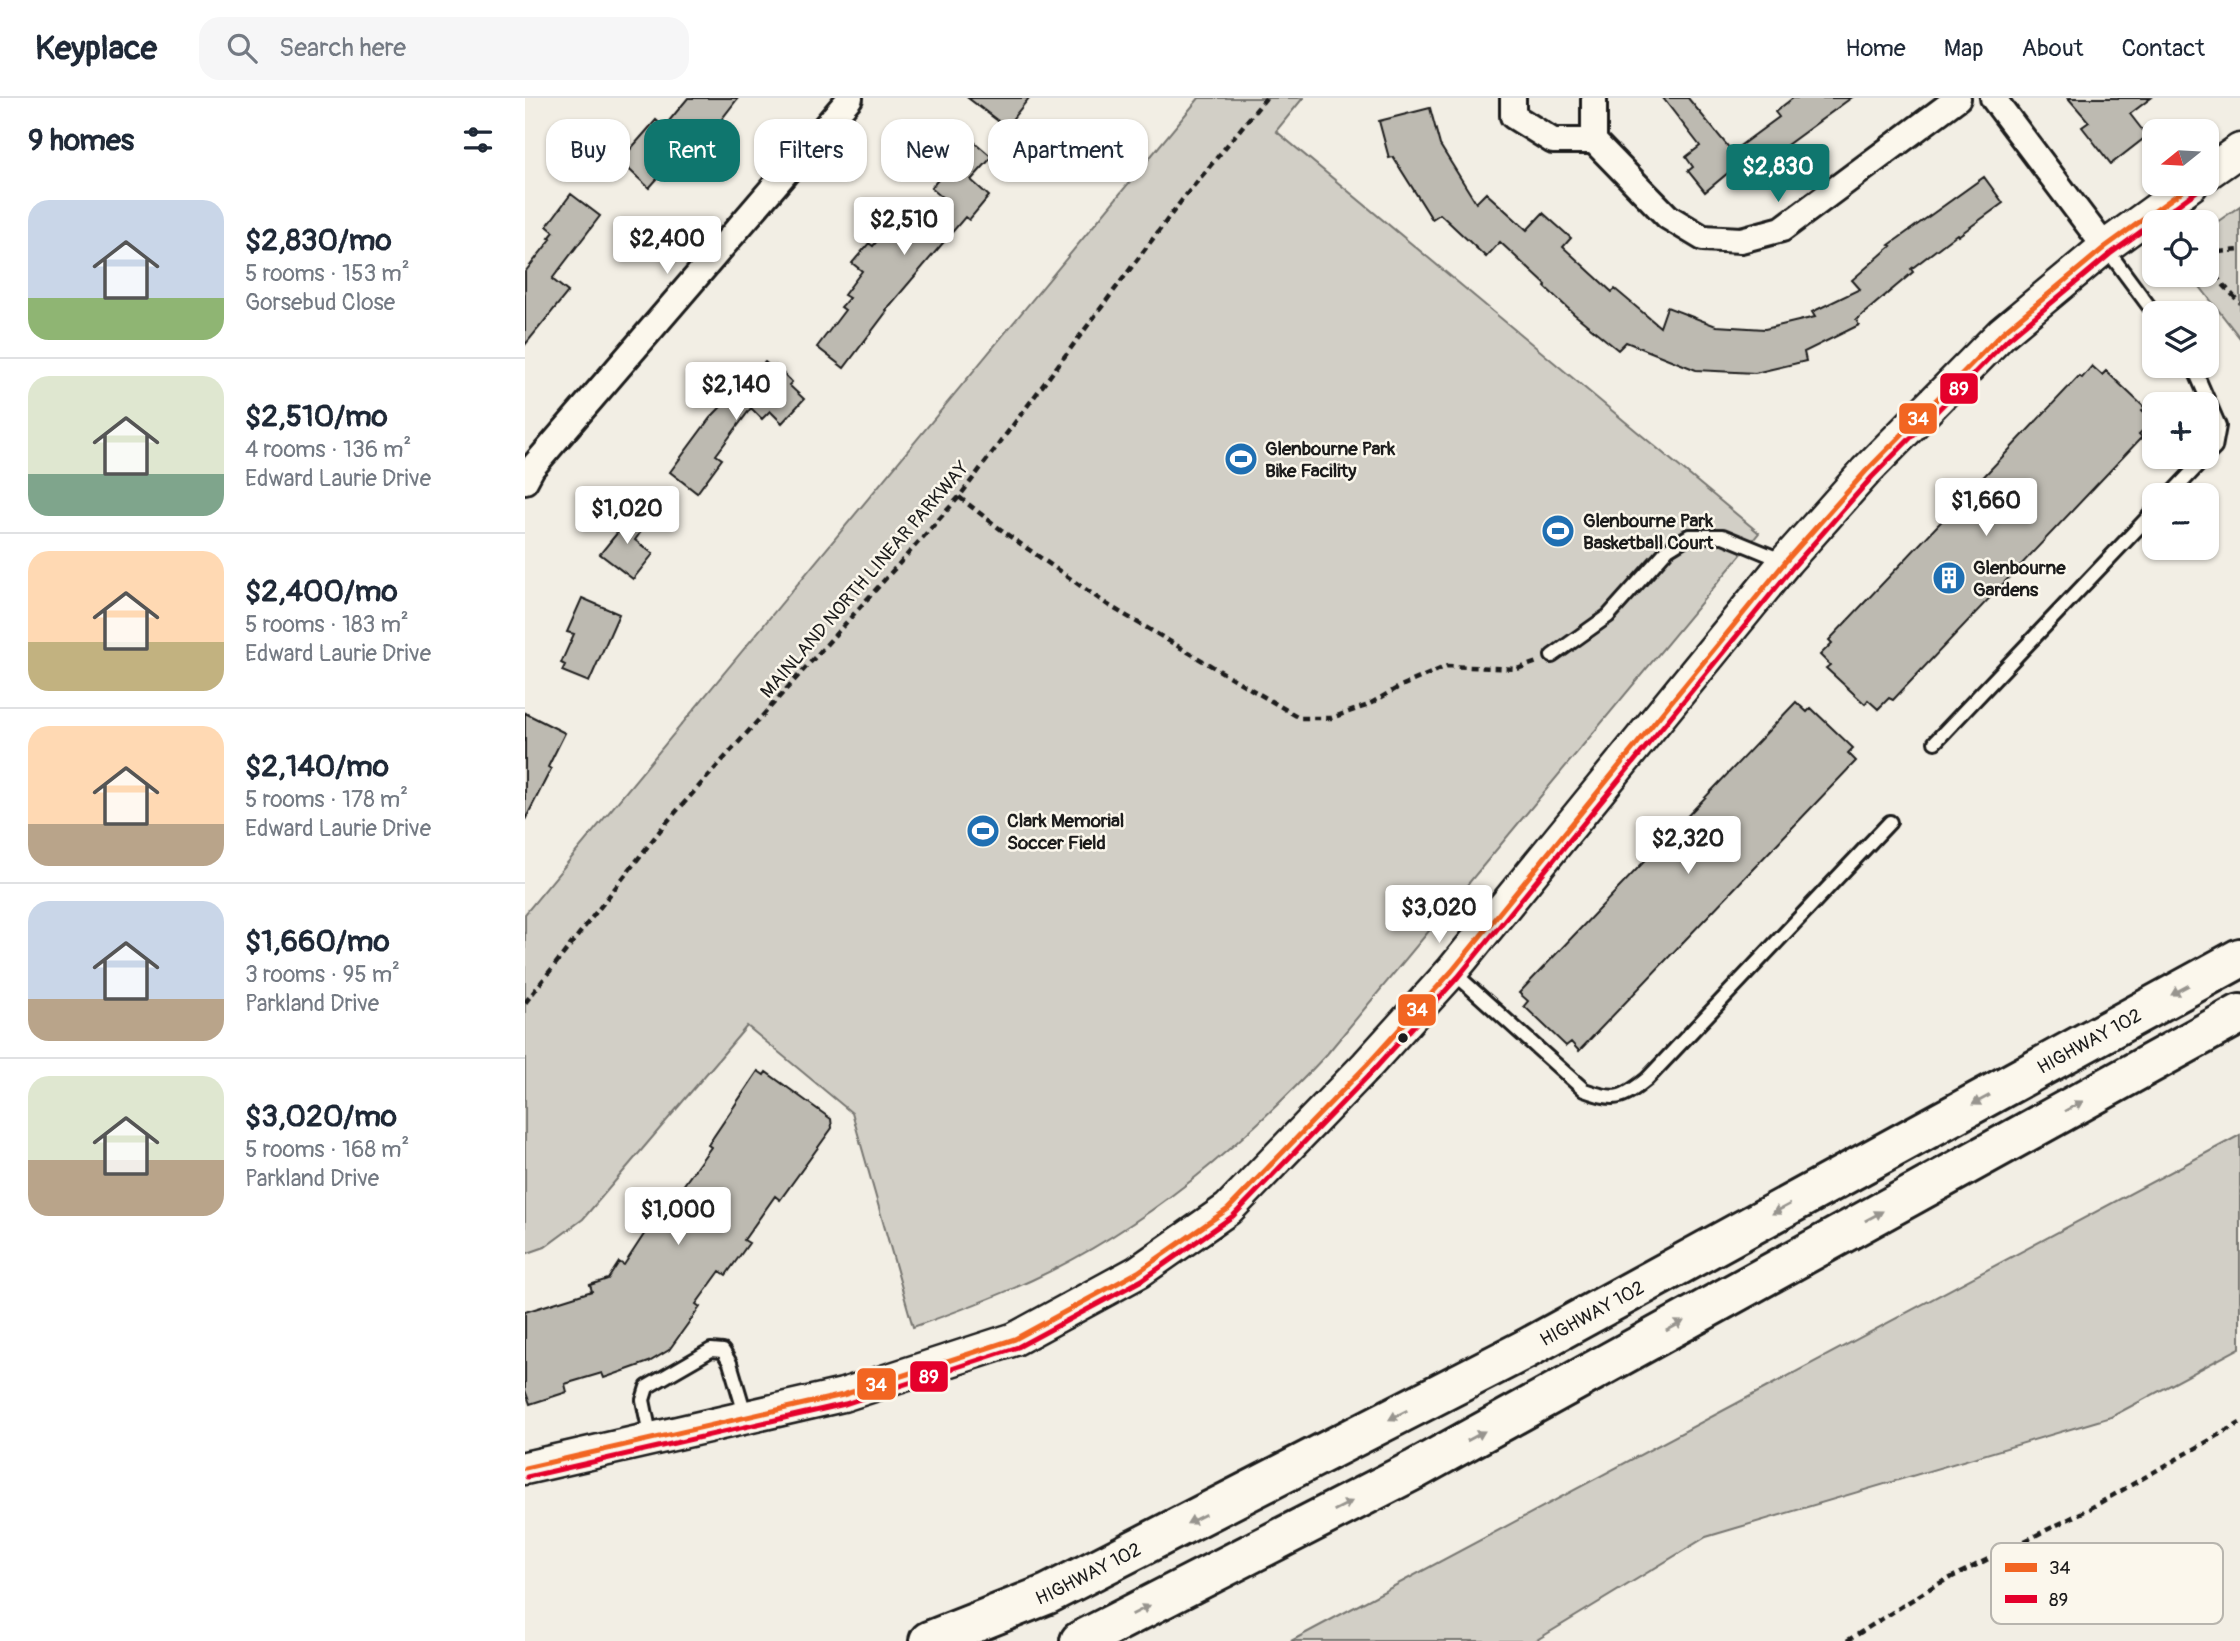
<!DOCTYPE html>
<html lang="en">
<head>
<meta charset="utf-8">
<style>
  :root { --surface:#fff; --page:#f6f6f7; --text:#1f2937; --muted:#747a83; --line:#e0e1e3; --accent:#0f766e }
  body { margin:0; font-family:Pangolin,sans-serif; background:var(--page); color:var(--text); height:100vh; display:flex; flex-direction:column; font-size:26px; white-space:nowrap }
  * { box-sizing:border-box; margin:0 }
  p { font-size:23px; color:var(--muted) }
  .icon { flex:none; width:38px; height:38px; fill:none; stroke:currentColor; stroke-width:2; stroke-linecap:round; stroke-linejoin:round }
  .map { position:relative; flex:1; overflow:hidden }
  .details { display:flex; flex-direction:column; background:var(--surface); width:525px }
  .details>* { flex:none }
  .banner { position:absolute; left:21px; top:21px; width:665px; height:63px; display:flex; gap:14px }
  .needle { width:46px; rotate:252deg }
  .fabs { position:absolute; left:1617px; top:21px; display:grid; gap:14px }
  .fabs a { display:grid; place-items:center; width:77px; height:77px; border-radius:14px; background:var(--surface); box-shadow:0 2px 5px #0004; font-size:35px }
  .price { position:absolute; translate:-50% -60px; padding:0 16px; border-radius:7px; background:#fff; color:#222; font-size:23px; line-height:46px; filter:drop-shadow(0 2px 4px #0008) }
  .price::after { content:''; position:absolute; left:50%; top:42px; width:21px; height:16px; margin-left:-10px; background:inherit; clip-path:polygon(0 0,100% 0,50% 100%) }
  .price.current { background:var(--accent); color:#fff }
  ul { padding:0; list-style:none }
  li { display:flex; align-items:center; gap:21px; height:175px; padding:0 28px }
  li+li { border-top:2px solid var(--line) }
  li span { display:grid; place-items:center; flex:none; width:196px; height:140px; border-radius:21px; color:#555 }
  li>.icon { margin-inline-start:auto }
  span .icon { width:84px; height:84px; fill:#fffc; stroke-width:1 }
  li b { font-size:30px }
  h2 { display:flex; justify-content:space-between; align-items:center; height:84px; padding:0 28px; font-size:30px }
  .chip { padding:0 24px; border-radius:21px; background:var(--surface); box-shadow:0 2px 5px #0004; font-size:24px; line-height:63px }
  .chip.current { background:var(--accent); color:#fff }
  header { display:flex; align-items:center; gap:42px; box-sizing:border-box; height:98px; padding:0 35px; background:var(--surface); border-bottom:2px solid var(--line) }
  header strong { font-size:33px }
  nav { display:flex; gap:38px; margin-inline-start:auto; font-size:24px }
  .search { width:490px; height:63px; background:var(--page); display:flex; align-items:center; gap:18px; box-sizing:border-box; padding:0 24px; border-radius:21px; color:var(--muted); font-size:26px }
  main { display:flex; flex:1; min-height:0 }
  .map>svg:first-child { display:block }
  .green { fill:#d2cfc6; stroke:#777671; stroke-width:2 }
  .building { fill:#bdbab1; stroke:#1c1c1c; stroke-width:2 }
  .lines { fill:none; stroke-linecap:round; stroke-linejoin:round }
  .service-casing { stroke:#1c1c1c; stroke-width:18 }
  .minor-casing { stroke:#1c1c1c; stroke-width:30 }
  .tertiary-casing { stroke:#1c1c1c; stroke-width:37 }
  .motorway-casing { stroke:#1c1c1c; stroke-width:44 }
  .path { stroke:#1c1c1c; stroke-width:4.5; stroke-dasharray:7 5; stroke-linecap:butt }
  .service { stroke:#fbf7ec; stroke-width:12 }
  .minor { stroke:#fbf7ec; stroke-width:24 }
  .tertiary { stroke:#fbf7ec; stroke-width:32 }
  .motorway { stroke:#fbf7ec; stroke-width:38 }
  .bus-1-casing { stroke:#fbf7ec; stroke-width:10 }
  .bus-2-casing { stroke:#fbf7ec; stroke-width:10 }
  .bus-1 { stroke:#f26522; stroke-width:5 }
  .bus-2 { stroke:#e4002b; stroke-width:5 }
  .oneway { fill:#97948e }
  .bus-dot { fill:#1c1c1c; stroke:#fbf7ec; stroke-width:2.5 }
  .labels { text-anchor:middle; stroke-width:5; stroke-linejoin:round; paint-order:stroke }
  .poi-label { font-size:19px; font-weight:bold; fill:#1c1c1c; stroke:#fbf7ec; text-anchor:start }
  .street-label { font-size:19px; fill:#1c1c1c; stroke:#fbf7ec }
  .key { fill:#fbf7ec; stroke:#b8b5ae; stroke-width:2 }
  .key-label { font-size:19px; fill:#1c1c1c }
  .line-badge { stroke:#fbf7ec; stroke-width:2.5 }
  .badge-label { font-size:19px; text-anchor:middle; font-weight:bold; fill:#fff }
</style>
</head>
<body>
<header>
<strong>Keyplace</strong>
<div class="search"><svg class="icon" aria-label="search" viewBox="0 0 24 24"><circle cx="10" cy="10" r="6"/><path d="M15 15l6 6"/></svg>Search here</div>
<nav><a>Home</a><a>Map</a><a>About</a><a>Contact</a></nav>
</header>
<main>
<section class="details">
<h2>9 homes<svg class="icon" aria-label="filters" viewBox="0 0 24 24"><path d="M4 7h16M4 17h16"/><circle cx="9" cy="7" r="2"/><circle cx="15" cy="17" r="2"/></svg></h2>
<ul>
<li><span style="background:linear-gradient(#c9d6e8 70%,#8fb573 0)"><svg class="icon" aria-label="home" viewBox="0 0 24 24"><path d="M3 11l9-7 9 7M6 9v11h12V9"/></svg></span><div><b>$2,830/mo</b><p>5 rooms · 153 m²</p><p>Gorsebud Close</p></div></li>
<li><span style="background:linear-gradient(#dfe7d0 70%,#7fa58c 0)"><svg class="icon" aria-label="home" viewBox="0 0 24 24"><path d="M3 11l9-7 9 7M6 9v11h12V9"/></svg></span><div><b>$2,510/mo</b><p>4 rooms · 136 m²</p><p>Edward Laurie Drive</p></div></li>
<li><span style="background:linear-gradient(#ffd9b3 65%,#c2b280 0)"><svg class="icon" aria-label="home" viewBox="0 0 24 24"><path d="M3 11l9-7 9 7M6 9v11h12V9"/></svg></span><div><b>$2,400/mo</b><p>5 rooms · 183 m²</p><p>Edward Laurie Drive</p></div></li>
<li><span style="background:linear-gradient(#ffd9b3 70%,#b9a48a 0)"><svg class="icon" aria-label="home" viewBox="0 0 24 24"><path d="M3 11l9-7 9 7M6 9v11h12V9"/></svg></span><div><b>$2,140/mo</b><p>5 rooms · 178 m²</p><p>Edward Laurie Drive</p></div></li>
<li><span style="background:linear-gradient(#c9d6e8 70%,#b9a48a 0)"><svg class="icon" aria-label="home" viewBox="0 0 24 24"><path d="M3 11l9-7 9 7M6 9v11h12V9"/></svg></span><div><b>$1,660/mo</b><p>3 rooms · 95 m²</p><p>Parkland Drive</p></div></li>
<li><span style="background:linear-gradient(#dfe7d0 60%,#b9a48a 0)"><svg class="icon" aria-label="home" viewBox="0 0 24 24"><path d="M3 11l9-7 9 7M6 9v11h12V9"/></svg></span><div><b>$3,020/mo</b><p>5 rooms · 168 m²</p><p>Parkland Drive</p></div></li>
</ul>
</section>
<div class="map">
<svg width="1715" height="1543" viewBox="0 0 1715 1543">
  <rect width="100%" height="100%" fill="#f2eee4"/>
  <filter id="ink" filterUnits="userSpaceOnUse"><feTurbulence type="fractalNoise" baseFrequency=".0143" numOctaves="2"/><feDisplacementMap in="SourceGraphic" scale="14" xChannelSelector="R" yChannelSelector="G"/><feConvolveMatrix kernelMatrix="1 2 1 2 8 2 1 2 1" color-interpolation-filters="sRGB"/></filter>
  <g filter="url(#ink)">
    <path class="green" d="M 674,0 L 778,0 L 751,33 L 1234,435 L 802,956 C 717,1047 621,1129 507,1182 C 468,1200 428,1215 388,1229 L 327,1015 L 222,928 L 58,1121 L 20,1149 L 0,1156 L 0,816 Z
      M 1715,108 L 1715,240 L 1666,177 L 1682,177 L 1682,131 Z
      M 1715,1037 L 1715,1250 L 1586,1319 L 1181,1439 L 1010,1543 L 766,1543 Z"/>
    <path class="building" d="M 163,0 L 213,0 L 182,40 L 174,34 L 124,90 L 95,63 L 131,22 L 139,29 Z
      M 443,0 L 504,0 L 481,29 Z
      M 1138,0 L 1163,0 L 1216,64 L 1180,94 L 1163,73 L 1168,69 L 1161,59 L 1175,48 Z
      M 1268,0 L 1326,0 L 1262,47 L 1267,54 L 1234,79 L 1212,50 L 1254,19 L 1250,14 Z
      M 1543,0 L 1626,0 L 1605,16 L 1622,38 L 1586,66 L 1557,29 L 1564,24 Z
      M 905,10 L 915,47 L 951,105 L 961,95 L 1002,132 L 1018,115 L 1046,140 L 1038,149 L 1087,194 L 1090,191 L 1135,229 L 1142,209 L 1191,228 L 1240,231 L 1290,219 L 1287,214 L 1335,191 L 1327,182 L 1366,148 L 1364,147 L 1459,79 L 1478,105 L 1433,138 L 1432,136 L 1386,171 L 1388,174 L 1331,222 L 1334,227 L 1279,254 L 1281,263 L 1230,275 L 1171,272 L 1101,244 L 1093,252 L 1049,216 L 1020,189 L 1021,187 L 975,144 L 961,159 L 915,116 L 907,121 L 868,59 L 864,60 L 854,23 Z
      M 447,42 L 467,59 L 446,82 L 464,98 L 444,122 L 440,119 L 361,212 L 362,213 L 319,270 L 292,249 L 320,212 L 316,209 L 324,200 L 319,197 L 337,173 L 327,165 L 344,145 L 348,148 L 360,133 L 377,148 L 418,100 L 406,90 Z
      M 46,96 L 75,118 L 27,181 L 43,194 L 0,247 L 0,174 L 26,141 L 24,140 L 29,134 L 22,128 Z
      M 240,264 L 248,271 L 251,268 L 267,284 L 264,287 L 279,301 L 257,325 L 245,313 L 237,321 L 226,310 L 191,357 L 197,361 L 172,395 L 145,374 L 185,320 Z
      M 1567,268 L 1577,277 L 1581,273 L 1620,310 L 1617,313 L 1627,324 L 1614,336 L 1617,339 L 1368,602 L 1364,600 L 1353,611 L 1343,602 L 1340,606 L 1301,570 L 1305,567 L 1295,557 L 1307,545 L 1304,542 L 1554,278 L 1557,280 Z
      M 99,412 L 120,428 L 110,442 L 128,456 L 108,481 L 75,456 L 93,434 L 86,428 Z
      M 57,500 L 94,516 L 64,584 L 37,573 L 40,567 L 36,565 L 49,536 L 42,534 Z
      M 1271,604 L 1282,614 L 1286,610 L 1328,650 L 1323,655 L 1331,663 L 1054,953 L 1046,944 L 1041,948 L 999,908 L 1003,903 L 994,895 Z
      M 0,615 L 40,635 L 23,669 L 26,671 L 0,722 Z
      M 233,973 L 239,977 L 241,974 L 306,1021 L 307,1030 L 255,1102 L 250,1098 L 219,1142 L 224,1145 L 201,1177 L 195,1173 L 171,1206 L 175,1209 L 144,1252 L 124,1264 L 79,1280 L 77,1275 L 40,1286 L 42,1294 L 5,1306 L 0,1292 L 0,1214 L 67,1193 L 65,1187 L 83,1181 L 94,1164 L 99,1167 L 150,1089 L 155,1092 L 186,1049 L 183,1047 Z"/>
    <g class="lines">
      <defs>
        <path id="service" d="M 1580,149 L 1629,215
          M 1668,268 L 1694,328 L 1690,350 L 1682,358
          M 1645,397 L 1681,359
          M 1027,558 L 1083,518 L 1143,451 L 1164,438 L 1198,438 L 1259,463
          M 1410,644 L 1629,413
          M 927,873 L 1059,992 C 1090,1003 1096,1002 1122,981 L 1365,724
          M 126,1341 L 118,1302 L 122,1289 L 186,1252 L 198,1253 L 205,1265 L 221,1319"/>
        <path id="minor" d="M 988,0 L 988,18 L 1028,43 L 1069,43
          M 1069,0 L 1069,43 L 1143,119 L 1178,140 L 1216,142 L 1257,131 L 1433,0
          M 1468,0 L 1580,149
          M 0,383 L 7,370 L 325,0"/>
        <path id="tertiary" d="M 1682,75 L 1715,52
          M 0,1370 L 318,1297 L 490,1241 L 613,1174 L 703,1111 L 842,967 L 927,873 L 1261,463 L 1341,373 L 1477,235 L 1580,149 L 1667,86"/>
        <g id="motorway">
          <path id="s1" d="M 404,1543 L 523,1496 L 999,1252 L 1715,860"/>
          <path d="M 555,1543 L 891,1371 L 1715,916"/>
        </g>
      </defs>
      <use href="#service" class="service-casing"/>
      <use href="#minor" class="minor-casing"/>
      <use href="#tertiary" class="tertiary-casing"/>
      <use href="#motorway" class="motorway-casing"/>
      <path class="path" d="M 1682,155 L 1715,152
        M 1682,169 L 1715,205
        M 434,399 L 483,437 L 583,507 L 775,620 L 806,620 L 841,608 L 876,588 L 922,568 L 992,571 L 1012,564
        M 0,905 L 141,725 L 434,399 L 657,102 L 741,0
        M 1322,1543 L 1409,1488 L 1564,1411 L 1715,1325"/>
      <use href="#service" class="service"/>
      <use href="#minor" class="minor"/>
      <use href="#tertiary" class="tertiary"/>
      <use href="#motorway" class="motorway"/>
      <defs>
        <path id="bus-1" d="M 0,1370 L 318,1297 L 490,1241 L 613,1174 L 703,1111 L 842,967 L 927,873 L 1261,463 L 1341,373 L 1477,235 L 1580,149 L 1667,86"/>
        <path id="bus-2" d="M 2,1379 L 320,1306 L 493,1249 L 617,1182 L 708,1118 L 848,973 L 933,879 L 1268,469 L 1347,379 L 1483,241 L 1585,156 L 1672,93"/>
      </defs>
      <use href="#bus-1" class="bus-1-casing"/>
      <use href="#bus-2" class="bus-2-casing"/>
      <use href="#bus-1" class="bus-1"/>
      <use href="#bus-2" class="bus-2"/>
    </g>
    <defs><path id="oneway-solid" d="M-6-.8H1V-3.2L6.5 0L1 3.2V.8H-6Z" transform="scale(1.75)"/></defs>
    <g class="oneway">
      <use href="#oneway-solid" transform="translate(1655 892) rotate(151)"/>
      <use href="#oneway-solid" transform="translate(1456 1002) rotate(151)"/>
      <use href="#oneway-solid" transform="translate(1549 1008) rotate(-29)"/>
      <use href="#oneway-solid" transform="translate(1256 1111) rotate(151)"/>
      <use href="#oneway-solid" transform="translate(1349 1118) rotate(-29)"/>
      <use href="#oneway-solid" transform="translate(1150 1228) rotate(-29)"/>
      <use href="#oneway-solid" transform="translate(873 1317) rotate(153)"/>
      <use href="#oneway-solid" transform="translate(951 1338) rotate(-29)"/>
      <use href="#oneway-solid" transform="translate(818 1408) rotate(-27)"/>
      <use href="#oneway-solid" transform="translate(671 1421) rotate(153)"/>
      <use href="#oneway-solid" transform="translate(616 1512) rotate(-27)"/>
    </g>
  </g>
  <defs>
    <symbol id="stadium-disc" viewBox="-11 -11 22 22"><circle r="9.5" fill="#1f6fb2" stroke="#fbf7ec"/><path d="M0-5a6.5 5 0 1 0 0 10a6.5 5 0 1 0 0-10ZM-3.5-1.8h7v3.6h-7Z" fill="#fff"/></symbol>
    <symbol id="building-disc" viewBox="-11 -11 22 22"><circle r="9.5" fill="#1f6fb2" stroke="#fbf7ec"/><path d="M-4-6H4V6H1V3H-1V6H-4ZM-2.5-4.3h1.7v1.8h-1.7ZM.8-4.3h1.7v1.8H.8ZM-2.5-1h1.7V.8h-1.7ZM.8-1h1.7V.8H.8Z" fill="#fff"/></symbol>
  </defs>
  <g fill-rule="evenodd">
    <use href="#stadium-disc" x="697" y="342" width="38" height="38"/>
    <use href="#stadium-disc" x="1014" y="414" width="38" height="38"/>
    <use href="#building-disc" x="1405" y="461" width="38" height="38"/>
    <use href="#stadium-disc" x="439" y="714" width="38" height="38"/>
  </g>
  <circle class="bus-dot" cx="878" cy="940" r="6"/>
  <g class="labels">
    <g class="poi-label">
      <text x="740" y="357">Glenbourne Park<tspan x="740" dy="22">Bike Facility</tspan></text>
      <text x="1058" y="429">Glenbourne Park<tspan x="1058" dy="22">Basketball Court</tspan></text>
      <text x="1448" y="476">Glenbourne<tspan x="1448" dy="22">Gardens</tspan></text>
      <text x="482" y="729">Clark Memorial<tspan x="482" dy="22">Soccer Field</tspan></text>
    </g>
    <g class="street-label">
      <text transform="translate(339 481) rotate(-49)" y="7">MAINLAND NORTH LINEAR PARKWAY</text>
      <text dy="7" stroke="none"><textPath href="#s1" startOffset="1307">HIGHWAY 102</textPath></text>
      <text dy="7" stroke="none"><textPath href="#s1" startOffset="740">HIGHWAY 102</textPath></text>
      <text dy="7" stroke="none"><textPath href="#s1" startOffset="173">HIGHWAY 102</textPath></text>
    </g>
  </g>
  <rect x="1466" y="1445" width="232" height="81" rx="10" class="key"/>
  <rect x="1480" y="1465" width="32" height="9" fill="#f26522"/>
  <rect x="1480" y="1497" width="32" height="8" fill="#e4002b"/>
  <g class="key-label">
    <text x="1524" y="1476">34</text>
    <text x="1524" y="1508">89</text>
  </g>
  <g class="line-badge">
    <rect x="1414" y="274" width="40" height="33" rx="7" fill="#e4002b"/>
    <rect x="1373" y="304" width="40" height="33" rx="7" fill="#f26522"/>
    <rect x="872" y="895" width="40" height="34" rx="7" fill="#f26522"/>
    <rect x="384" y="1262" width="40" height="33" rx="7" fill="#e4002b"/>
    <rect x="331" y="1269" width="41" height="34" rx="7" fill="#f26522"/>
  </g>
  <g class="badge-label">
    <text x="1434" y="297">89</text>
    <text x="1393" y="327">34</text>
    <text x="892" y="918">34</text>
    <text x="404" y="1285">89</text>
    <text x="351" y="1293">34</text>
  </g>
</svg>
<div class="fabs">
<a><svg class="needle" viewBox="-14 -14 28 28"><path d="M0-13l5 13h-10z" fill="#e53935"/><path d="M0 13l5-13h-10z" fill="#747a83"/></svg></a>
<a><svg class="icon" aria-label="locate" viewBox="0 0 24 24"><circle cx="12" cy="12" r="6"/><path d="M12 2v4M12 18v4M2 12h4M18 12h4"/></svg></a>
<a><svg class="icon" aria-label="layers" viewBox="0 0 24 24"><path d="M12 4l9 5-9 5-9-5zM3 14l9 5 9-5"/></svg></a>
<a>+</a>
<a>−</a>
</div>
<b class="price current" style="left:1253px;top:106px">$2,830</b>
<b class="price" style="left:379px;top:159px">$2,510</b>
<b class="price" style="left:142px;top:178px">$2,400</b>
<b class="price" style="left:211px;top:324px">$2,140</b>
<b class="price" style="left:1461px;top:440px">$1,660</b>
<b class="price" style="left:102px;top:448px">$1,020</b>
<b class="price" style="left:1163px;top:778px">$2,320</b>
<b class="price" style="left:914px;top:847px">$3,020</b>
<b class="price" style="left:153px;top:1149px">$1,000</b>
<div class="banner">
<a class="chip">Buy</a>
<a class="chip current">Rent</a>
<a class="chip">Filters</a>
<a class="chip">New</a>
<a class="chip">Apartment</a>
</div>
</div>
</main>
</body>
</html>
